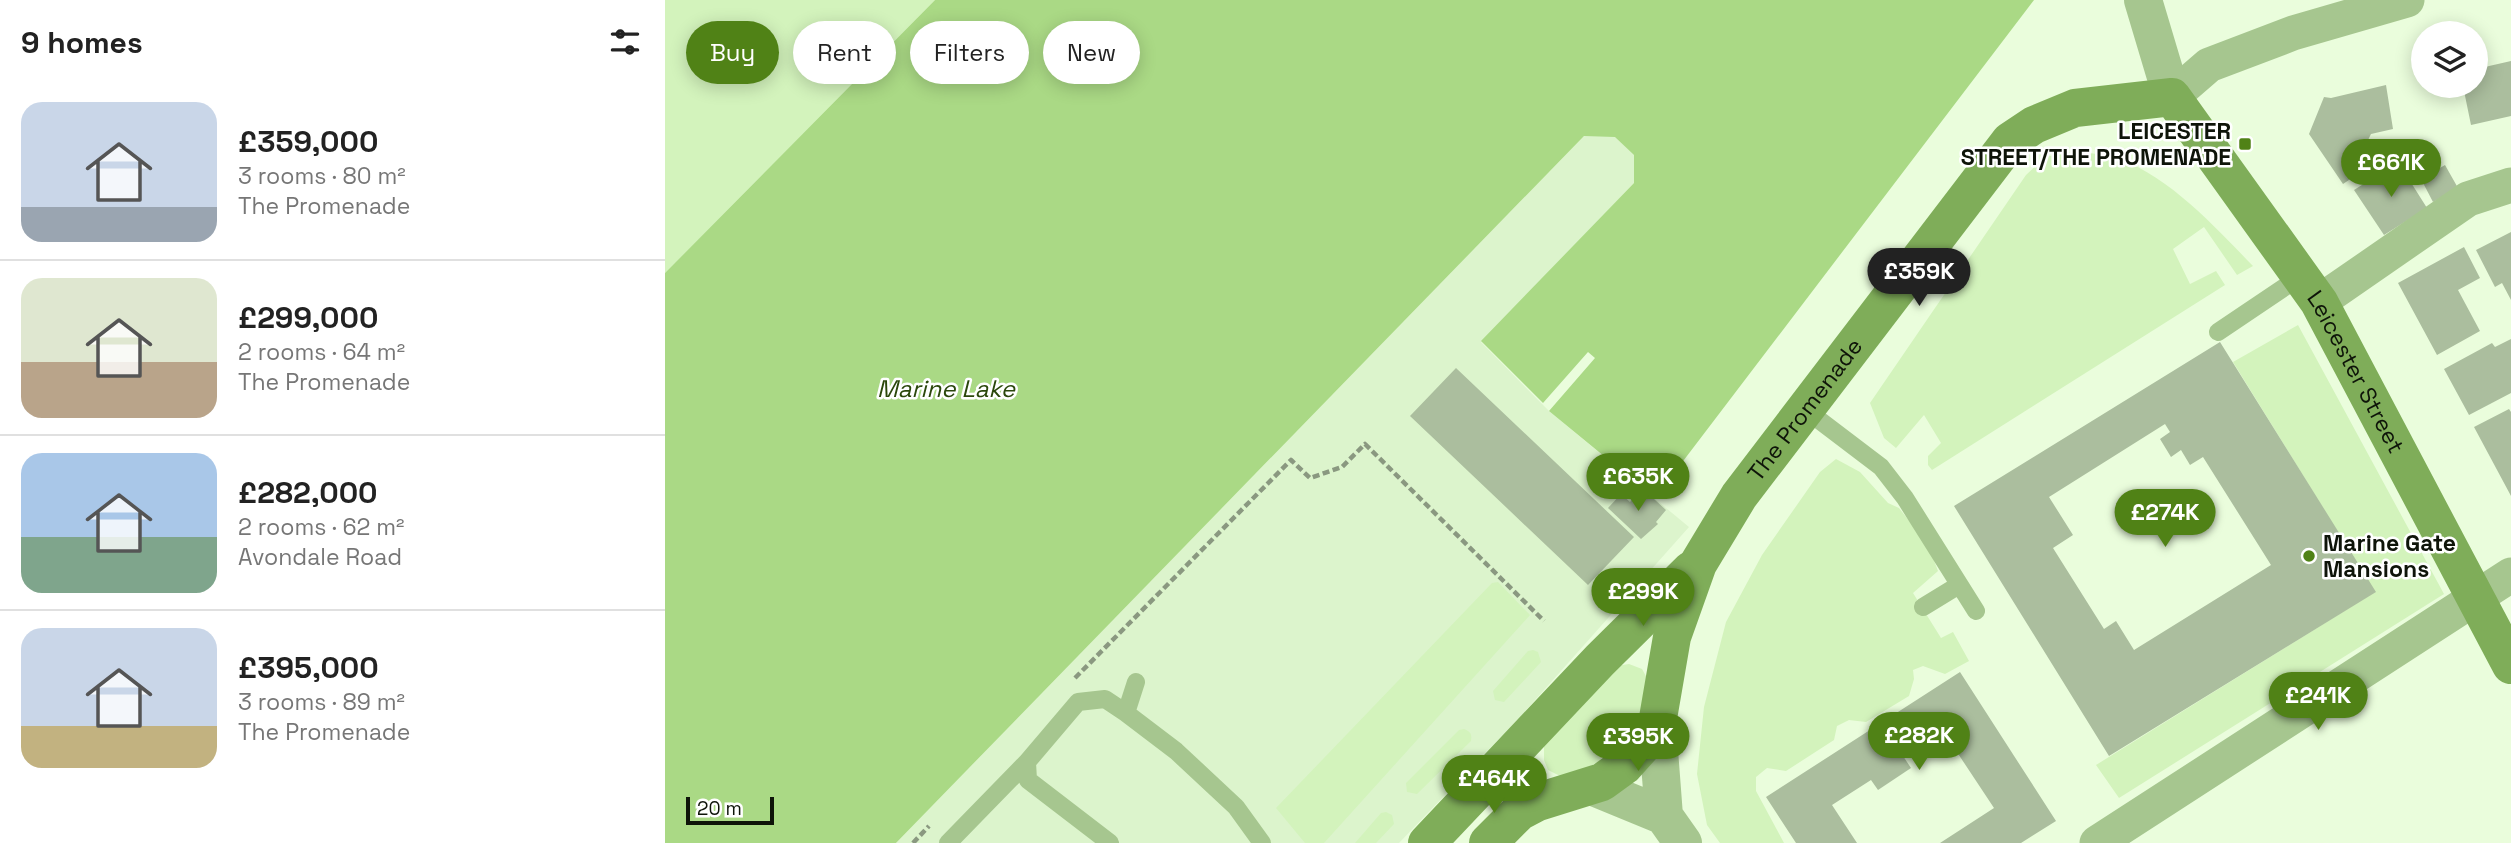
<!DOCTYPE html>
<html lang="en">
<head>
<meta charset="utf-8">
<style>
  :root { --surface:#fff; --page:#f6f6f6; --text:#222; --muted:#767676; --line:#e0e0e0; --accent:#508216 }
  body { margin:0; font-family:"Space Grotesk",sans-serif; background:var(--page); color:var(--text); height:100vh; display:flex; flex-direction:column; font-size:26px; white-space:nowrap }
  * { box-sizing:border-box; margin:0 }
  p { font-size:23px; color:var(--muted) }
  .icon { flex:none; width:38px; height:38px; fill:none; stroke:currentColor; stroke-width:2; stroke-linecap:round; stroke-linejoin:round }
  .map { position:relative; flex:1; overflow:hidden }
  .sheet { display:flex; flex-direction:column; background:var(--surface); width:665px }
  .sheet>* { flex:none }
  .guide { position:absolute; left:21px; top:21px; width:665px; height:63px; display:flex; gap:14px }
  .fabs { position:absolute; left:1746px; top:21px; display:grid; gap:14px }
  .fabs a { display:grid; place-items:center; width:77px; height:77px; border-radius:50%; background:var(--surface); box-shadow:0 4px 18px #0003; font-size:35px }
  .scale { position:absolute; left:21px; bottom:18px; width:88px; box-sizing:border-box; padding-left:7px; border:4px solid #0e1409; border-top:0; font-size:19px; line-height:24px; white-space:nowrap; color:#0e1409; -webkit-text-stroke:5px #fff; paint-order:stroke }
  .price { position:absolute; translate:-50% -60px; padding:0 16px; border-radius:24px; background:var(--accent); color:#fff; font-size:23px; line-height:46px; filter:drop-shadow(0 2px 4px #0008) }
  .price::after { content:''; position:absolute; left:50%; top:42px; width:21px; height:16px; margin-left:-10px; background:inherit; clip-path:polygon(0 0,100% 0,50% 100%) }
  .price.selected { background:#222; color:#fff }
  ul { padding:0; list-style:none }
  li { display:flex; align-items:center; gap:21px; height:175px; padding:0 21px }
  li+li { border-top:2px solid var(--line) }
  li span { display:grid; place-items:center; flex:none; width:196px; height:140px; border-radius:21px; color:#555 }
  li>.icon { margin-inline-start:auto }
  span .icon { width:84px; height:84px; fill:#fffc; stroke-width:1 }
  li b { font-size:30px }
  h2 { display:flex; justify-content:space-between; align-items:center; height:84px; padding:0 21px; font-size:30px }
  .tag { padding:0 24px; border-radius:32px; background:var(--surface); box-shadow:0 4px 18px #0003; font-size:24px; line-height:63px }
  .tag.selected { background:var(--accent); color:#fff }
  main { display:flex; flex:1; min-height:0 }
  .map>svg:first-child { display:block }
  .built { fill:#dcf4cc }
  .green { fill:#d3f3bc }
  .water { fill:#aad985 }
  .building { fill:#abbe9e; fill-rule:evenodd }
  .lines { fill:none; stroke-linecap:round; stroke-linejoin:round }
  .path { stroke:#8a9880; stroke-width:4.5; stroke-dasharray:7 3.5; stroke-linecap:butt }
  .service { stroke:#a6c68f; stroke-width:18 }
  .minor { stroke:#a6c68f; stroke-width:35 }
  .tertiary { stroke:#a6c68f; stroke-width:38 }
  .secondary { stroke:#7fad59; stroke-width:38 }
  .poi-dot { fill:#508216; stroke:#fff; stroke-width:2.5 }
  .labels { text-anchor:middle; stroke-width:5; stroke-linejoin:round; paint-order:stroke }
  .poi-label { font-size:23px; font-weight:bold; fill:#0e1409; stroke:#fff; text-anchor:end }
  .street-label { font-size:23px; fill:#0e1409; stroke:#fff }
  .water-label { font-size:24px; font-style:italic; fill:#2a470b; stroke:#fff }
</style>
</head>
<body>
<main>
<section class="sheet">
<h2>9 homes<svg class="icon" aria-label="filters" viewBox="0 0 24 24"><path d="M4 7h16M4 17h16"/><circle cx="9" cy="7" r="2"/><circle cx="15" cy="17" r="2"/></svg></h2>
<ul>
<li><span style="background:linear-gradient(#c9d6e8 75%,#9aa5b1 0)"><svg class="icon" aria-label="home" viewBox="0 0 24 24"><path d="M3 11l9-7 9 7M6 9v11h12V9"/></svg></span><div><b>£359,000</b><p>3 rooms · 80 m²</p><p>The Promenade</p></div></li>
<li><span style="background:linear-gradient(#dfe7d0 60%,#b9a48a 0)"><svg class="icon" aria-label="home" viewBox="0 0 24 24"><path d="M3 11l9-7 9 7M6 9v11h12V9"/></svg></span><div><b>£299,000</b><p>2 rooms · 64 m²</p><p>The Promenade</p></div></li>
<li><span style="background:linear-gradient(#a9c7e8 60%,#7fa58c 0)"><svg class="icon" aria-label="home" viewBox="0 0 24 24"><path d="M3 11l9-7 9 7M6 9v11h12V9"/></svg></span><div><b>£282,000</b><p>2 rooms · 62 m²</p><p>Avondale Road</p></div></li>
<li><span style="background:linear-gradient(#c9d6e8 70%,#c2b280 0)"><svg class="icon" aria-label="home" viewBox="0 0 24 24"><path d="M3 11l9-7 9 7M6 9v11h12V9"/></svg></span><div><b>£395,000</b><p>3 rooms · 89 m²</p><p>The Promenade</p></div></li>
</ul>
</section>
<div class="map">
<svg width="1846" height="843" viewBox="0 0 1846 843">
  <rect width="100%" height="100%" fill="#eafddc"/>
  <path class="built" d="M 919,136 L 950,136 L 969,155 L 969,183 L 816,342 L 884,411 L 1024,527 L 855,717 L 734,843 L 231,843 Z"/>
  <path class="green" d="M 0,0 L 270,0 L 0,273 Z
    M 1413,151 C 1424,153 1435,154 1446,157 C 1499,170 1551,228 1588,266 L 1572,275 L 1539,227 L 1508,249 L 1525,284 L 1551,271 L 1560,285 L 1267,470 L 1263,465 L 1263,456 L 1276,443 L 1259,415 L 1231,448 L 1219,438 L 1205,403 L 1361,175 L 1380,157 Z
    M 1633,325 L 1779,594 L 1454,798 L 1431,765 L 1710,592 L 1568,362 Z
    M 1171,459 L 1195,472 L 1223,503 L 1234,508 L 1263,545 L 1273,571 L 1248,593 L 1276,638 L 1288,632 L 1304,661 L 1280,674 L 1258,666 L 1248,670 L 1249,679 L 1244,696 L 1201,722 L 1184,720 L 1172,726 L 1169,740 L 1121,771 L 1102,768 L 1091,777 L 1091,791 L 1119,843 L 1055,843 L 1042,825 L 1032,774 L 1039,707 L 1061,622 L 1097,555 L 1155,472 Z
    M 833,582 L 865,615 L 659,843 L 640,843 L 611,808 L 827,583 Z
    M 868,650 L 873,652 L 876,662 L 839,702 L 830,700 L 828,691 L 863,651 Z
    M 964,664 L 977,669 L 982,678 L 978,709 L 967,728 L 934,761 L 907,777 L 895,776 L 883,770 L 879,760 L 879,742 L 951,666 Z
    M 799,729 C 806,732 807,734 806,741 L 752,794 L 742,792 L 741,783 L 794,730 Z
    M 721,812 L 727,815 L 729,824 L 711,843 L 690,843 L 716,813 Z"/>
  <path class="water" d="M 270,0 L 1369,0 L 990,498 L 884,411 L 930,358 L 923,352 L 878,403 L 816,341 L 969,183 L 969,155 L 950,137 L 919,136 L 231,843 L 0,843 L 0,273 Z"/>
  <path class="building" d="M 1846,61 L 1846,116 L 1806,125 L 1798,86 L 1811,86 L 1811,69 Z
    M 1721,85 L 1728,129 L 1706,134 L 1703,140 L 1715,159 L 1678,184 L 1644,134 L 1659,97 L 1666,98 Z
    M 1733,162 L 1762,208 L 1719,235 L 1689,190 Z
    M 1780,165 L 1793,188 L 1768,202 L 1756,179 Z
    M 1846,232 L 1846,300 L 1837,283 L 1830,287 L 1811,250 Z
    M 1799,247 L 1815,278 L 1793,290 L 1815,331 L 1772,355 L 1733,283 Z
    M 1846,339 L 1846,393 L 1804,415 L 1779,369 L 1827,343 L 1830,347 Z
    M 1555,342 L 1711,592 L 1444,756 L 1289,506 ZM 1500,424 L 1505,432 L 1495,439 L 1506,457 L 1516,450 L 1525,465 L 1538,457 L 1606,565 L 1469,650 L 1451,621 L 1439,629 L 1388,548 L 1408,535 L 1384,497 Z
    M 791,368 L 969,537 L 923,585 L 745,416 Z
    M 1844,409 L 1846,412 L 1846,496 L 1809,427 Z
    M 977,488 L 1001,510 L 991,522 L 993,524 L 976,539 L 943,508 L 956,494 L 965,502 Z
    M 1295,672 L 1391,821 L 1356,843 L 1275,843 L 1329,808 L 1278,731 L 1238,756 L 1246,768 L 1213,790 L 1206,780 L 1167,805 L 1192,843 L 1131,843 L 1101,797 Z"/>
  <g class="lines">
    <path class="path" d="M 410,678 L 626,460 L 645,478 L 677,467 L 700,444 L 879,621
      M 248,843 L 264,826"/>
    <path class="service" d="M 1553,332 L 1636,276
      M 1141,410 L 1216,467 L 1240,498 L 1311,611
      M 1258,607 L 1294,585
      M 471,682 L 461,713 L 511,751 L 571,807 L 597,843
      M 283,843 L 362,762
      M 445,843 L 363,780 L 362,762 L 413,702 L 440,699 L 461,713"/>
    <path class="minor" d="M 1507,97 L 1544,65 L 1628,33 L 1742,0
      M 1654,302 L 1803,199 L 1846,185
      M 1432,843 L 1846,575"/>
    <path class="tertiary" d="M 1478,0 L 1507,97
      M 992,724 L 999,816 L 1018,843
      M 926,786 L 999,816"/>
    <g class="secondary">
      <path d="M 762,843 L 935,660 L 1026,570"/>
      <path id="s1" d="M 823,843 L 854,812 L 873,802 L 937,782 L 959,766 L 977,746 L 992,724 L 1007,637 L 1033,564 L 1074,496 L 1345,141 L 1369,125 L 1410,108 L 1507,97 L 1654,302 L 1846,665"/>
    </g>
  </g>
  <g class="poi-dot">
    <rect x="1573" y="137" width="14" height="14" rx="3.5"/>
    <circle cx="1644" cy="556" r="7"/>
  </g>
  <g class="labels">
    <g class="poi-label">
      <text x="1566" y="139">LEICESTER<tspan x="1566" dy="26">STREET/THE PROMENADE</tspan></text>
      <text x="1658" y="551" text-anchor="start">Marine Gate<tspan x="1658" dy="26">Mansions</tspan></text>
    </g>
    <g class="street-label">
      <text dy="8" stroke="none"><textPath href="#s1" startOffset="1407">Leicester Street</textPath></text>
      <text dy="8" stroke="none"><textPath href="#s1" startOffset="567">The Promenade</textPath></text>
    </g>
    <g class="water-label">
      <text x="281" y="397">Marine Lake</text>
    </g>
  </g>
</svg>
<div class="fabs">
<a><svg class="icon" aria-label="layers" viewBox="0 0 24 24"><path d="M12 4l9 5-9 5-9-5zM3 14l9 5 9-5"/></svg></a>
</div>
<div class="scale">20 m</div>
<b class="price" style="left:1726px;top:199px">£661K</b>
<b class="price selected" style="left:1254px;top:308px">£359K</b>
<b class="price" style="left:973px;top:513px">£635K</b>
<b class="price" style="left:1500px;top:549px">£274K</b>
<b class="price" style="left:978px;top:628px">£299K</b>
<b class="price" style="left:1653px;top:732px">£241K</b>
<b class="price" style="left:1254px;top:772px">£282K</b>
<b class="price" style="left:973px;top:773px">£395K</b>
<b class="price" style="left:829px;top:815px">£464K</b>
<div class="guide">
<a class="tag selected">Buy</a>
<a class="tag">Rent</a>
<a class="tag">Filters</a>
<a class="tag">New</a>
</div>
</div>
</main>
</body>
</html>
